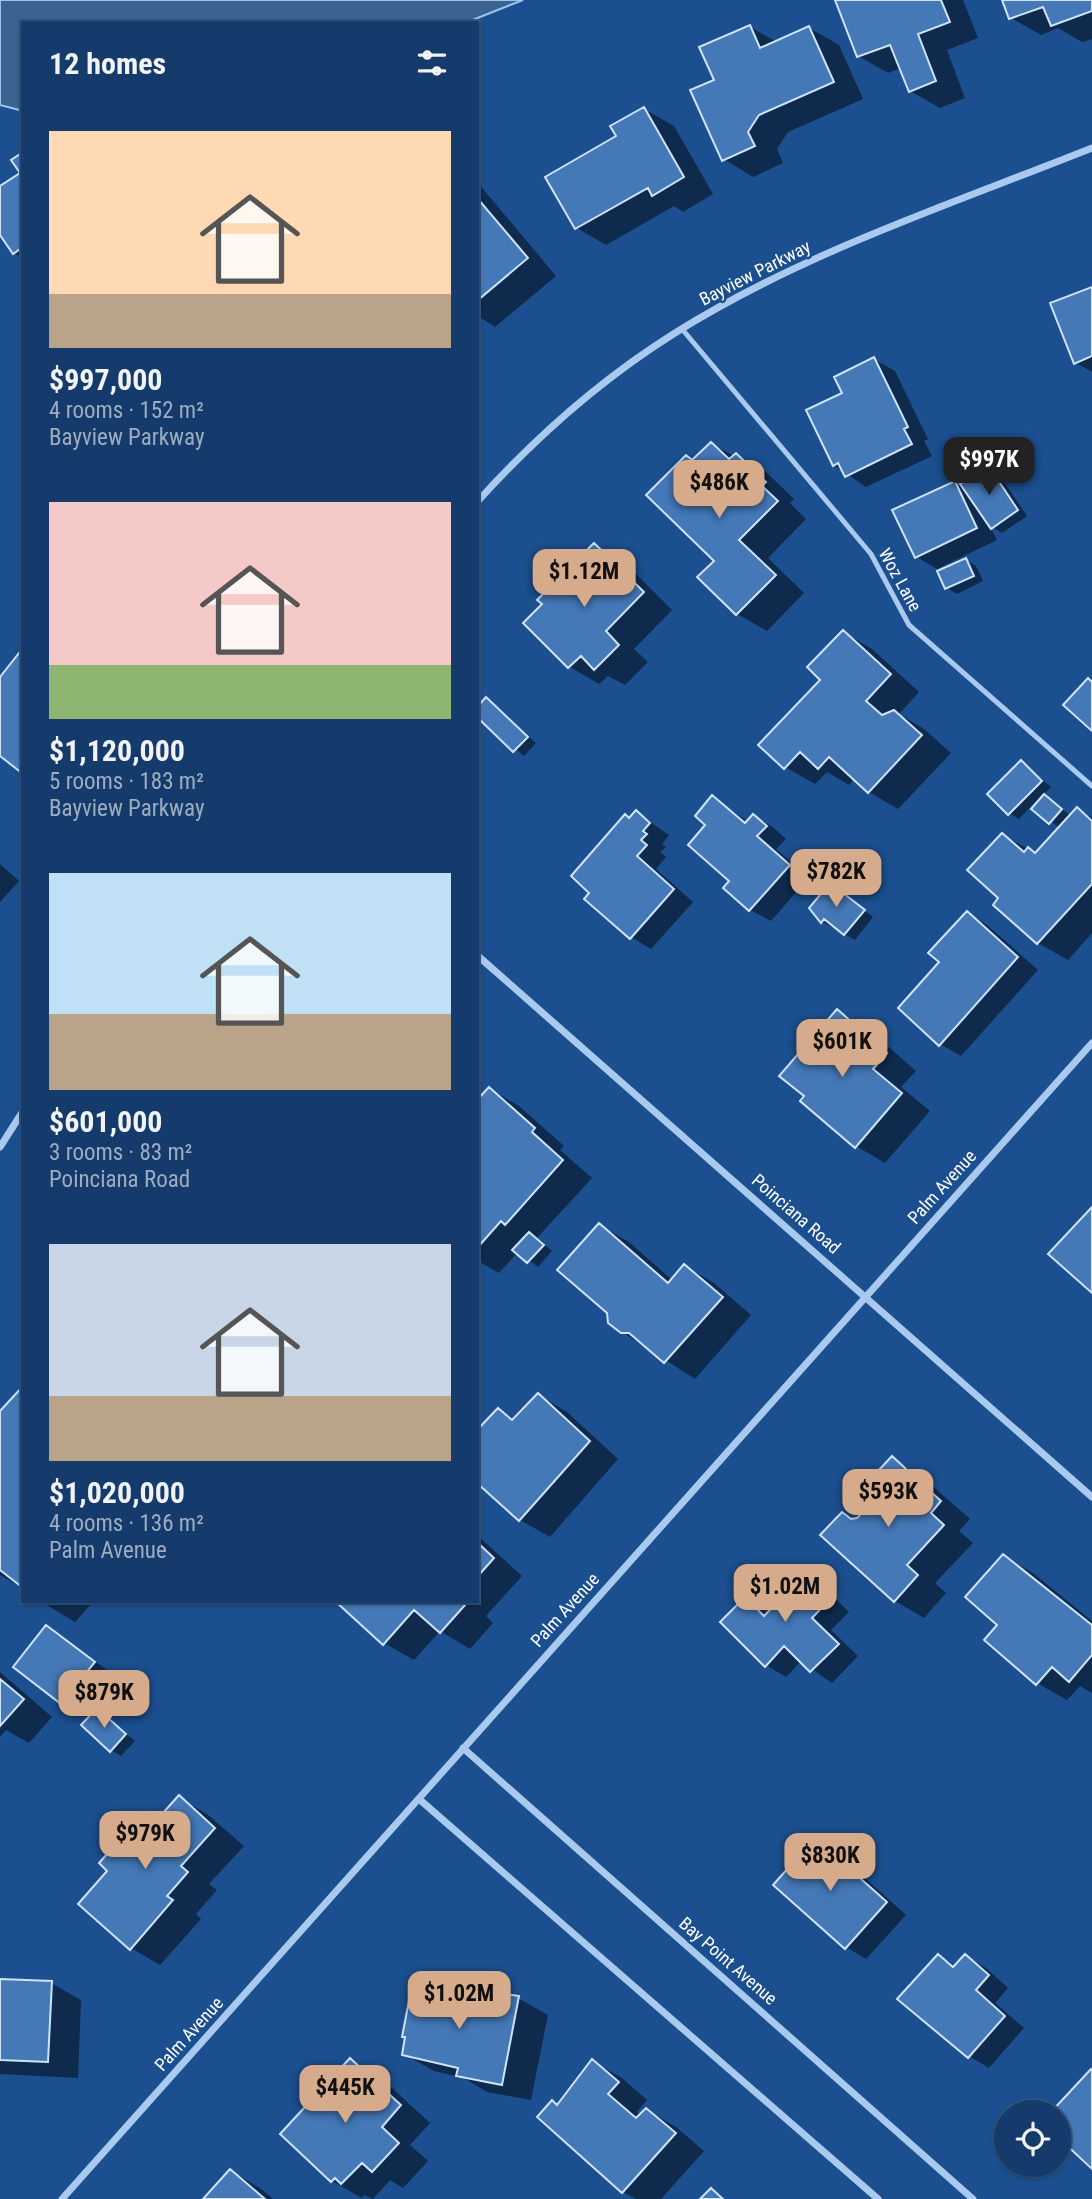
<!DOCTYPE html>
<html lang="en">
<head>
<meta charset="utf-8">
<style>
  :root { --surface:#143b6b; --page:#214673; --text:#f1f3f6; --muted:#9dadc1; --line:#33557e; --accent:#d6ab8b }
  body { margin:0; font-family:"Roboto Condensed",sans-serif; background:var(--page); color:var(--text); height:100vh; display:flex; flex-direction:column; font-size:26px; white-space:nowrap }
  * { box-sizing:border-box; margin:0 }
  p { font-size:23px; color:var(--muted) }
  .icon { flex:none; width:38px; height:38px; fill:none; stroke:currentColor; stroke-width:2; stroke-linecap:round; stroke-linejoin:round }
  .map { position:relative; flex:1; overflow:hidden }
  .side { position:absolute; left:21px; top:21px; width:458px; height:1582px; display:flex; flex-direction:column; background:var(--surface); border-radius:0px; box-shadow:0 2px 5px #0004,0 0 0 2px var(--line) }
  .side>* { flex:none }
  .fabs { position:absolute; left:994px; top:2100px; display:grid; gap:14px }
  .fabs a { display:grid; place-items:center; width:77px; height:77px; border-radius:50%; background:var(--surface); box-shadow:0 2px 5px #0004,0 0 0 2px var(--line); font-size:35px }
  .price { position:absolute; translate:-50% -60px; padding:0 16px; border-radius:14px; background:var(--accent); color:#111; font-size:23px; line-height:46px; filter:drop-shadow(0 2px 4px #0008) }
  .price::after { content:''; position:absolute; left:50%; top:42px; width:21px; height:16px; margin-left:-10px; background:inherit; clip-path:polygon(0 0,100% 0,50% 100%) }
  .price.on { background:#222; color:#fff }
  ul { padding:0; list-style:none }
  li { display:grid; align-content:center; gap:14px; height:371px; padding:0 28px }
  li span { display:grid; place-items:center; height:217px; border-radius:0px; color:#555 }
  li>.icon { margin-inline-start:auto }
  span .icon { width:126px; height:126px; fill:#fffc; stroke-width:1 }
  li b { font-size:30px }
  h2 { display:flex; justify-content:space-between; align-items:center; height:84px; padding:0 28px; font-size:30px }
  .map>svg:first-child { display:block }
  .water { fill:#3c6290; stroke:#9cc4f0; stroke-width:2 }
  .shadow { fill:#0007 }
  .building { fill:#4478b7; stroke:#cfe3fa; stroke-width:2 }
  .lines { fill:none; stroke-linecap:round; stroke-linejoin:round }
  .lane { stroke:#a9c9ee; stroke-width:5 }
  .street { stroke:#a9c9ee; stroke-width:7 }
  .labels { text-anchor:middle; stroke-width:5; stroke-linejoin:round; paint-order:stroke }
  .street-label { font-size:18px; fill:#fff; stroke:#1b4f8f }
</style>
</head>
<body>
<div class="map">
<svg width="1092" height="2199" viewBox="0 0 1092 2199">
  <rect width="100%" height="100%" fill="#1b4f8f"/>
  <path class="water" d="M 0,0 L 523,0 L 465,23 L 23,23 L 23,111 L 0,105 Z"/>
  <path class="shadow" d="M 837,0 L 963,0 L 978,38 L 947,50 L 965,98 L 940,108 L 910,91 L 901,68 L 888,73 L 858,56 Z
    M 1004,0 L 1092,0 L 1092,39 L 1082,42 L 1058,28 L 1041,35 L 1011,18 Z
    M 750,27 L 777,42 L 809,28 L 839,45 L 863,99 L 788,132 L 777,149 L 783,163 L 753,177 L 724,159 L 716,81 Z
    M 644,109 L 674,126 L 713,194 L 683,212 L 674,206 L 606,245 L 577,228 Z
    M 23,155 L 23,258 L 14,253 L 0,231 L 0,188 L 22,173 Z
    M 478,183 L 556,276 L 495,327 L 478,316 Z
    M 1092,289 L 1092,372 L 1075,362 Z
    M 874,359 L 895,371 L 928,439 L 924,441 L 932,456 L 866,487 L 834,465 L 844,394 Z
    M 711,444 L 766,472 L 794,499 L 790,503 L 806,519 L 768,558 L 804,593 L 767,631 L 737,614 L 700,577 L 716,561 L 694,461 Z
    M 988,467 L 998,473 L 1027,516 L 1002,533 L 990,526 L 997,540 L 937,569 L 917,557 L 954,483 L 967,490 Z
    M 594,545 L 624,562 L 672,610 L 634,649 L 648,662 L 625,685 L 608,676 L 599,684 L 570,667 L 525,623 Z
    M 966,560 L 976,566 L 983,581 L 957,594 L 947,588 Z
    M 843,632 L 872,649 L 919,692 L 899,714 L 924,729 L 951,753 L 898,809 L 869,792 L 854,779 L 849,785 L 827,772 L 815,784 L 785,767 Z
    M 486,700 L 536,743 L 524,756 L 478,716 L 478,709 Z
    M 1021,762 L 1051,787 L 1043,795 L 1071,816 L 1077,809 L 1092,818 L 1092,933 L 1068,960 L 1038,943 L 995,905 L 1001,898 L 1003,835 L 1037,854 L 1060,828 L 1034,809 L 1038,803 L 1036,801 L 1019,819 L 1009,813 Z
    M 713,797 L 748,822 L 754,816 L 774,828 L 786,839 L 776,849 L 809,877 L 771,921 L 750,910 L 725,888 L 732,881 L 708,825 Z
    M 637,813 L 669,835 L 662,844 L 666,847 L 660,852 L 666,857 L 656,869 L 693,902 L 651,949 L 631,937 L 630,819 Z
    M 0,864 L 19,881 L 0,902 Z
    M 831,885 L 873,917 L 855,940 L 816,918 Z
    M 967,913 L 987,925 L 1038,970 L 961,1056 L 940,1044 L 942,962 Z
    M 837,1011 L 867,1028 L 916,1071 L 901,1087 L 930,1111 L 885,1163 L 856,1146 Z
    M 490,1089 L 519,1106 L 564,1146 L 560,1150 L 592,1178 L 537,1238 L 552,1251 L 538,1267 L 518,1252 L 499,1273 L 478,1261 L 478,1102 Z
    M 599,1225 L 629,1242 L 672,1280 L 685,1266 L 714,1283 L 751,1315 L 695,1379 L 622,1332 Z
    M 23,1388 L 23,1588 L 0,1575 L 0,1413 Z
    M 538,1395 L 567,1412 L 618,1459 L 550,1537 L 520,1520 L 478,1481 L 478,1432 L 498,1410 L 515,1420 Z
    M 892,1459 L 921,1476 L 970,1519 L 959,1531 L 973,1543 L 935,1583 L 946,1593 L 924,1618 L 895,1601 L 842,1514 L 854,1520 L 869,1515 L 880,1497 Z
    M 478,1536 L 522,1576 L 486,1616 L 493,1623 L 470,1649 L 440,1631 L 414,1660 L 384,1643 L 338,1601 L 478,1601 Z
    M 1004,1556 L 1033,1573 L 1092,1621 L 1092,1693 L 1080,1686 L 1067,1700 L 1037,1683 L 1000,1625 Z
    M 797,1569 L 817,1581 L 849,1612 L 831,1630 L 858,1656 L 832,1683 L 801,1661 L 786,1677 L 766,1665 L 745,1599 L 768,1614 L 790,1592 Z
    M 40,1601 L 94,1601 L 75,1622 Z
    M 47,1627 L 114,1675 L 83,1715 L 16,1667 Z
    M 0,1672 L 52,1717 L 29,1743 L 6,1730 L 0,1737 Z
    M 97,1710 L 135,1741 L 121,1756 L 111,1750 Z
    M 179,1797 L 208,1815 L 244,1846 L 209,1884 L 217,1890 L 196,1914 L 201,1919 L 160,1965 L 131,1948 L 144,1815 L 157,1822 Z
    M 815,1840 L 836,1852 L 906,1915 L 866,1959 L 846,1947 Z
    M 938,1956 L 956,1966 L 966,1956 L 986,1968 L 1008,1988 L 995,2003 L 1024,2028 L 989,2068 L 969,2056 Z
    M 0,1981 L 51,1983 L 81,2000 L 78,2078 L 0,2074 Z
    M 451,1983 L 480,2000 L 478,2012 L 486,2014 L 518,1998 L 548,2015 L 531,2100 L 487,2092 L 464,2078 L 434,2071 L 404,2054 Z
    M 350,2060 L 380,2077 L 430,2123 L 410,2145 L 428,2161 L 403,2188 L 390,2180 L 373,2199 L 364,2195 L 362,2198 L 332,2181 L 282,2134 Z
    M 592,2061 L 622,2078 L 647,2100 L 637,2112 L 641,2116 L 647,2110 L 676,2127 L 704,2151 L 661,2199 L 636,2199 L 623,2192 L 539,2117 L 558,2106 Z
    M 231,2171 L 260,2188 L 273,2199 L 206,2199 Z"/>
  <path class="building" d="M 835,0 L 941,0 L 950,22 L 918,34 L 936,81 L 909,92 L 890,45 L 857,57 Z
    M 1002,0 L 1092,0 L 1092,11 L 1051,26 L 1043,7 L 1009,19 Z
    M 750,25 L 760,48 L 809,26 L 834,82 L 759,115 L 748,132 L 755,146 L 722,161 L 690,90 L 714,80 L 699,47 Z
    M 644,107 L 684,177 L 652,196 L 648,188 L 575,229 L 545,177 L 616,136 L 610,126 Z
    M 23,152 L 23,247 L 13,254 L 0,235 L 0,186 L 20,173 L 11,160 Z
    M 478,199 L 528,258 L 478,300 Z
    M 1092,287 L 1092,356 L 1074,364 L 1050,303 Z
    M 874,357 L 908,427 L 904,429 L 912,444 L 845,477 L 838,463 L 833,466 L 806,410 L 842,393 L 834,377 Z
    M 711,442 L 729,459 L 736,453 L 766,482 L 762,486 L 778,501 L 739,540 L 776,575 L 736,615 L 697,577 L 714,561 L 646,495 L 686,455 L 692,460 Z
    M 988,465 L 1018,510 L 991,529 L 960,484 Z
    M 955,481 L 977,528 L 915,558 L 892,510 Z
    M 594,543 L 644,592 L 606,631 L 619,645 L 594,670 L 581,656 L 568,668 L 523,623 L 542,604 L 537,600 Z
    M 966,558 L 974,576 L 945,589 L 937,571 Z
    M 843,630 L 891,674 L 866,701 L 882,715 L 894,710 L 922,735 L 868,793 L 829,757 L 818,769 L 800,752 L 784,769 L 758,745 L 820,680 L 807,667 Z
    M 19,653 L 23,655 L 23,774 L 0,756 L 0,677 Z
    M 1088,678 L 1092,682 L 1092,731 L 1063,705 Z
    M 486,697 L 528,737 L 513,752 L 478,718 L 478,706 Z
    M 1021,760 L 1042,781 L 1008,815 L 987,794 Z
    M 1044,794 L 1062,809 L 1049,824 L 1031,809 Z
    M 712,795 L 745,823 L 753,814 L 767,826 L 757,836 L 790,865 L 749,911 L 723,888 L 729,881 L 688,845 L 705,825 L 695,816 Z
    M 1077,807 L 1092,821 L 1092,884 L 1037,944 L 993,905 L 998,898 L 967,870 L 1002,833 L 1024,852 L 1028,847 L 1035,853 Z
    M 636,810 L 650,823 L 643,831 L 647,834 L 641,840 L 647,845 L 637,856 L 674,889 L 630,939 L 584,899 L 589,893 L 571,876 L 625,814 L 629,818 Z
    M 830,883 L 865,910 L 844,935 L 824,919 L 821,923 L 809,908 Z
    M 967,911 L 1018,957 L 939,1046 L 898,1008 L 939,962 L 928,953 Z
    M 837,1009 L 887,1053 L 873,1069 L 902,1093 L 855,1148 L 800,1101 L 804,1096 L 779,1076 Z
    M 489,1087 L 535,1128 L 532,1132 L 563,1160 L 505,1225 L 501,1221 L 478,1247 L 478,1099 Z
    M 1092,1207 L 1092,1293 L 1048,1254 Z
    M 599,1223 L 668,1283 L 684,1264 L 723,1297 L 664,1363 L 629,1333 L 621,1333 L 608,1323 L 607,1313 L 557,1270 Z
    M 529,1232 L 544,1245 L 527,1263 L 512,1250 Z
    M 23,1386 L 23,1588 L 0,1570 L 0,1411 Z
    M 538,1393 L 590,1441 L 519,1521 L 478,1484 L 478,1429 L 498,1408 L 512,1420 Z
    M 892,1456 L 941,1501 L 931,1513 L 944,1525 L 907,1565 L 918,1575 L 894,1602 L 820,1535 L 842,1512 L 851,1519 L 857,1518 L 864,1511 L 868,1514 L 871,1509 L 869,1507 L 878,1497 L 865,1485 Z
    M 478,1543 L 494,1558 L 478,1576 Z
    M 1003,1554 L 1092,1625 L 1092,1655 L 1069,1682 L 1052,1667 L 1036,1685 L 984,1640 L 997,1625 L 965,1597 Z
    M 797,1567 L 830,1599 L 812,1618 L 839,1644 L 810,1672 L 784,1646 L 765,1667 L 720,1622 L 745,1597 L 764,1616 L 787,1592 L 779,1584 Z
    M 335,1601 L 460,1601 L 465,1605 L 440,1633 L 414,1610 L 383,1645 Z
    M 46,1625 L 95,1662 L 61,1704 L 13,1667 Z
    M 0,1679 L 24,1699 L 0,1726 Z
    M 97,1708 L 126,1734 L 110,1752 L 81,1725 Z
    M 179,1795 L 215,1828 L 181,1866 L 188,1872 L 167,1896 L 173,1900 L 130,1950 L 78,1904 L 107,1871 L 99,1863 L 144,1812 L 155,1822 Z
    M 815,1838 L 887,1902 L 845,1949 L 773,1885 Z
    M 938,1954 L 953,1967 L 965,1954 L 989,1975 L 976,1990 L 1005,2016 L 968,2058 L 897,1999 Z
    M 414,1975 L 451,1982 L 447,2005 L 485,2012 L 489,1991 L 519,1996 L 502,2085 L 456,2076 L 458,2068 L 402,2055 L 405,2037 L 402,2037 Z
    M 0,1979 L 52,1981 L 48,2062 L 0,2060 Z
    M 350,2058 L 401,2105 L 382,2127 L 399,2143 L 372,2172 L 362,2163 L 341,2184 L 335,2178 L 331,2182 L 280,2134 Z
    M 592,2059 L 619,2082 L 608,2094 L 636,2118 L 646,2108 L 676,2133 L 622,2193 L 537,2117 L 552,2100 L 557,2105 Z
    M 1091,2069 L 1092,2070 L 1092,2169 L 1059,2138 L 1059,2112 L 1051,2112 Z
    M 230,2169 L 265,2199 L 203,2199 Z
    M 711,2188 L 723,2199 L 700,2199 Z"/>
  <g class="lines">
    <path class="lane" d="M 682,329 L 871,554 L 909,625 L 1092,786"/>
    <path class="street" d="M 478,501 C 535,438 603,378 675,333 C 804,252 952,204 1092,148
      M 478,956 L 1092,1497
      M 0,1147 L 23,1111
      M 463,1748 L 973,2199
      M 419,1799 L 878,2199
      M 62,2199 L 1092,1043"/>
  </g>
  <g class="labels">
    <g class="street-label">
      <text transform="translate(755 273) rotate(-27)" y="6">Bayview Parkway</text>
      <text transform="translate(900 580) rotate(61)" y="6">Woz Lane</text>
      <text transform="translate(942 1187) rotate(-48)" y="6">Palm Avenue</text>
      <text transform="translate(796 1214) rotate(41)" y="6">Poinciana Road</text>
      <text transform="translate(565 1610) rotate(-48)" y="6">Palm Avenue</text>
      <text transform="translate(728 1961) rotate(41)" y="6">Bay Point Avenue</text>
      <text transform="translate(189 2034) rotate(-48)" y="6">Palm Avenue</text>
    </g>
  </g>
</svg>
<div class="fabs">
<a><svg class="icon" aria-label="locate" viewBox="0 0 24 24"><circle cx="12" cy="12" r="6"/><path d="M12 2v4M12 18v4M2 12h4M18 12h4"/></svg></a>
</div>
<b class="price on" style="left:989px;top:497px">$997K</b>
<b class="price" style="left:719px;top:520px">$486K</b>
<b class="price" style="left:584px;top:609px">$1.12M</b>
<b class="price" style="left:836px;top:909px">$782K</b>
<b class="price" style="left:842px;top:1079px">$601K</b>
<b class="price" style="left:888px;top:1529px">$593K</b>
<b class="price" style="left:785px;top:1624px">$1.02M</b>
<b class="price" style="left:104px;top:1730px">$879K</b>
<b class="price" style="left:145px;top:1871px">$979K</b>
<b class="price" style="left:830px;top:1893px">$830K</b>
<b class="price" style="left:459px;top:2031px">$1.02M</b>
<b class="price" style="left:345px;top:2125px">$445K</b>
<section class="side">
<h2>12 homes<svg class="icon" aria-label="filters" viewBox="0 0 24 24"><path d="M4 7h16M4 17h16"/><circle cx="9" cy="7" r="2"/><circle cx="15" cy="17" r="2"/></svg></h2>
<ul>
<li><span style="background:linear-gradient(#ffd9b3 75%,#b9a48a 0)"><svg class="icon" aria-label="home" viewBox="0 0 24 24"><path d="M3 11l9-7 9 7M6 9v11h12V9"/></svg></span><div><b>$997,000</b><p>4 rooms · 152 m²</p><p>Bayview Parkway</p></div></li>
<li><span style="background:linear-gradient(#f6c9c9 75%,#8fb573 0)"><svg class="icon" aria-label="home" viewBox="0 0 24 24"><path d="M3 11l9-7 9 7M6 9v11h12V9"/></svg></span><div><b>$1,120,000</b><p>5 rooms · 183 m²</p><p>Bayview Parkway</p></div></li>
<li><span style="background:linear-gradient(#bfe0f5 65%,#b9a48a 0)"><svg class="icon" aria-label="home" viewBox="0 0 24 24"><path d="M3 11l9-7 9 7M6 9v11h12V9"/></svg></span><div><b>$601,000</b><p>3 rooms · 83 m²</p><p>Poinciana Road</p></div></li>
<li><span style="background:linear-gradient(#c9d6e8 70%,#b9a48a 0)"><svg class="icon" aria-label="home" viewBox="0 0 24 24"><path d="M3 11l9-7 9 7M6 9v11h12V9"/></svg></span><div><b>$1,020,000</b><p>4 rooms · 136 m²</p><p>Palm Avenue</p></div></li>
</ul>
</section>
</div>
</body>
</html>
